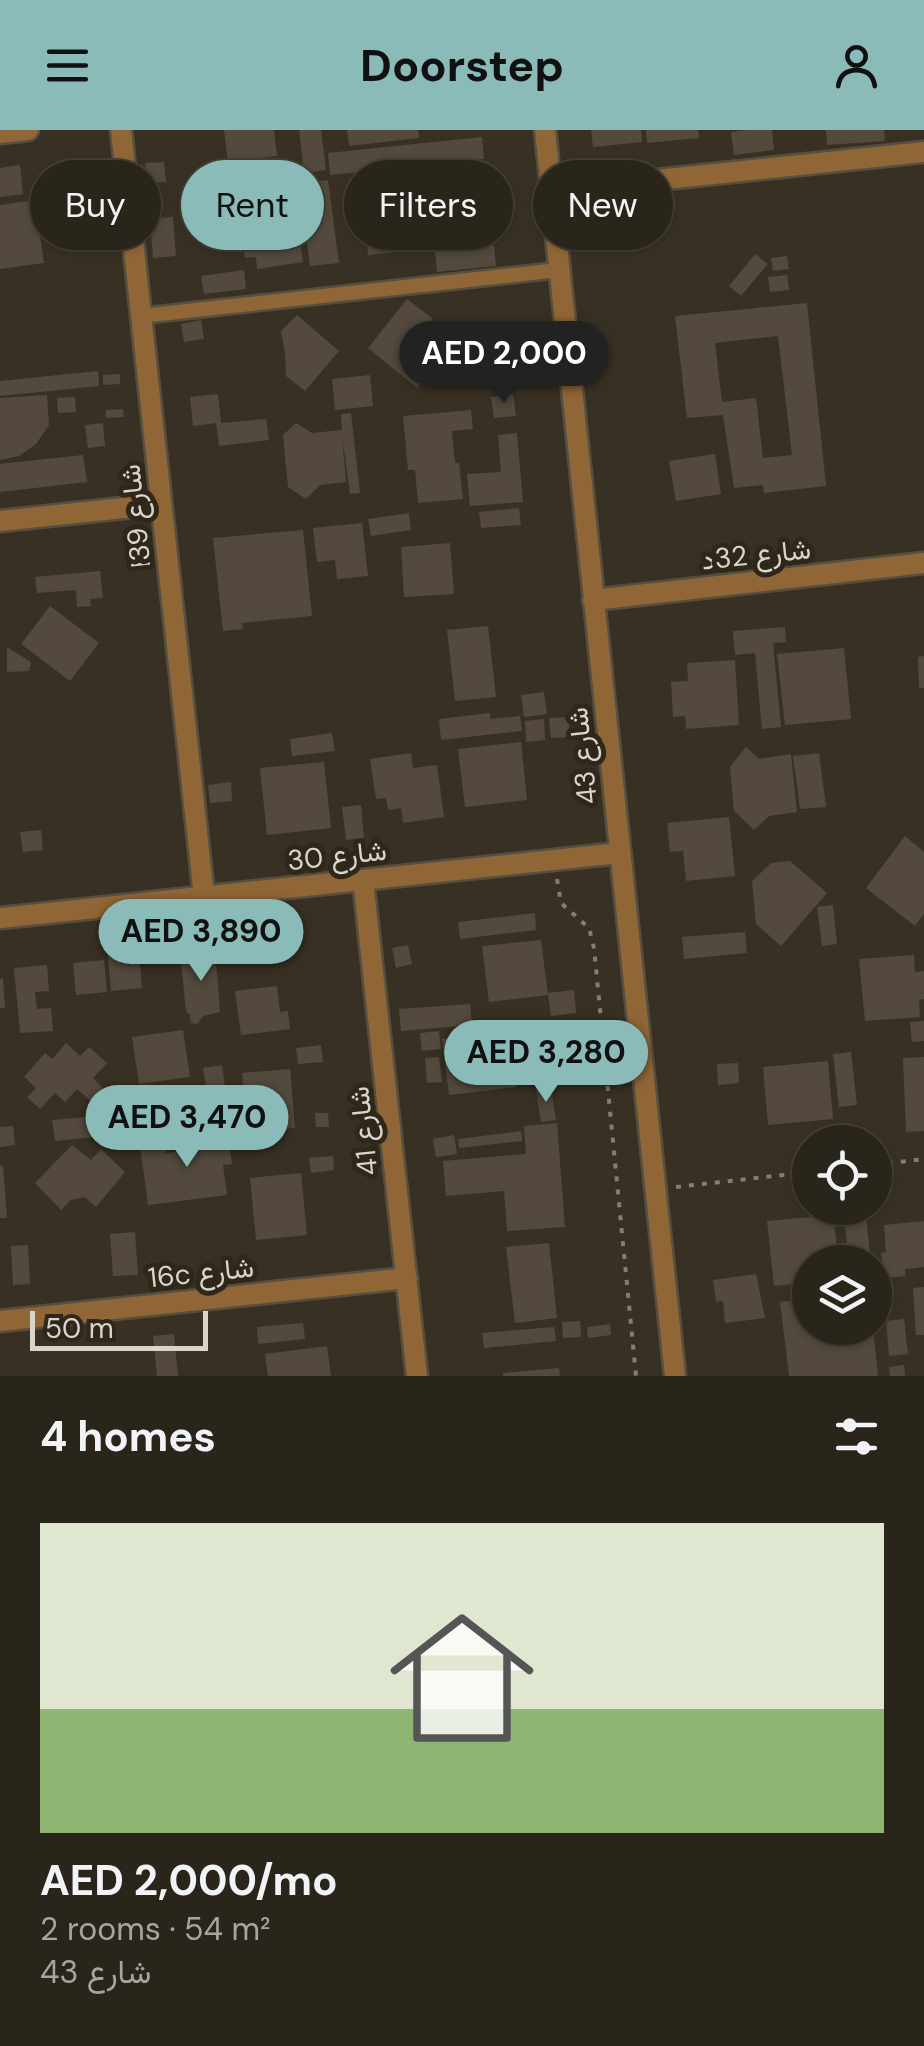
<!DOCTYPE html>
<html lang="en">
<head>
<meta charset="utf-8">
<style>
  :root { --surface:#2a251a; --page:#322d23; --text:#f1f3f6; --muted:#a5a5a2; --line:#464239; --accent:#8bbbb9 }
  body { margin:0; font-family:"DM Sans",Vazirmatn,sans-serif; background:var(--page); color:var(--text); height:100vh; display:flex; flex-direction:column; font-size:38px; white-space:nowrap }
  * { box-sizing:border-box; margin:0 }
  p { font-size:32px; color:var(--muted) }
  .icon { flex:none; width:55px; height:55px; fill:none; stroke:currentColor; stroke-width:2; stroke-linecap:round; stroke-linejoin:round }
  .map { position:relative; height:1246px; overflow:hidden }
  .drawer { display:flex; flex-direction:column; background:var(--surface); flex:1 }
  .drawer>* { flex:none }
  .hud { position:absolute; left:30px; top:30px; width:865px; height:90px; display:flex; gap:20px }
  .controls { position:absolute; left:792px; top:995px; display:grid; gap:20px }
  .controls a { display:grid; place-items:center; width:100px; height:100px; border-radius:50%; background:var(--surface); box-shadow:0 2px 8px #0004,0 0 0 2px var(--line); font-size:50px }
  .scale { position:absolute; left:30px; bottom:25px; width:178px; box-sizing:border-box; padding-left:10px; border:5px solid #d9d5cc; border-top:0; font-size:28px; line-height:35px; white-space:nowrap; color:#d9d5cc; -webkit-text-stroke:8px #2e271a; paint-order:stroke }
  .price { position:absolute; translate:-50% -85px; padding:0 22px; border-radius:35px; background:var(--accent); color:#111; font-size:32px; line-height:65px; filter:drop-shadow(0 2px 5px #0008) }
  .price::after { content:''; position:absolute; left:50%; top:60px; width:30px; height:22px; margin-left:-15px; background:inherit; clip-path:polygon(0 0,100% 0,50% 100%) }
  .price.current { background:#222; color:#fff }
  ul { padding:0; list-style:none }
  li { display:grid; align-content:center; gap:20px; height:530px; padding:0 40px }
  li span { display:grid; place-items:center; height:310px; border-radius:0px; color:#555 }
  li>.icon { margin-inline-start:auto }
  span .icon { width:180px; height:180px; fill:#fffc; stroke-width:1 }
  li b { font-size:42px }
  h2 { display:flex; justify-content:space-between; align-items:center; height:120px; padding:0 40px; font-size:42px }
  .pill { padding:0 35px; border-radius:45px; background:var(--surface); box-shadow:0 2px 8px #0004,0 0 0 2px var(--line); font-size:35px; line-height:90px }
  .pill.current { background:var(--accent); color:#111 }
  header { display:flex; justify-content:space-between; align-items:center; height:130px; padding:0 40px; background:var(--accent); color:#111; font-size:45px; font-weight:700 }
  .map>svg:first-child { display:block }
  .building { fill:#534a3d; fill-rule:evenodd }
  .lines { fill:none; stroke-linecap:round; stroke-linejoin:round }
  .service-casing { stroke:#554f41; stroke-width:19 }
  .minor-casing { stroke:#554f41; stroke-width:25 }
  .path { stroke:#837e72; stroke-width:4; stroke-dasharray:5 8; stroke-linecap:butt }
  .service { stroke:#916636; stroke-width:14 }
  .minor { stroke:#916636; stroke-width:20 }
  .labels { text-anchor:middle; stroke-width:10; stroke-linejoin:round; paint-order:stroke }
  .street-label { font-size:28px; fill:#d9d5cc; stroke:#2e271a }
</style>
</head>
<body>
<header><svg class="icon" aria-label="menu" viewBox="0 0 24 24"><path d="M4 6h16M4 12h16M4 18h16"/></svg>Doorstep<svg class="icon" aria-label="person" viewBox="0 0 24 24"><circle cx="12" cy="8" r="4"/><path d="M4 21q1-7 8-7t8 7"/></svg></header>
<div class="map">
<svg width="924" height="1246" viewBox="0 0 924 1246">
  <rect width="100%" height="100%" fill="#383123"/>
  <path class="building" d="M 224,0 L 274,0 L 277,26 L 228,32 Z
    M 299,0 L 321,0 L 326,40 L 304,43 Z
    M 347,0 L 418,0 L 419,8 L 349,16 Z
    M 591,0 L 641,0 L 642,12 L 593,17 Z
    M 646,0 L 698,0 L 699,8 L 647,13 Z
    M 747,0 L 772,0 L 774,20 L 734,25 L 731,2 Z
    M 826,0 L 884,0 L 885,11 L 827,15 Z
    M 482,7 L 484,29 L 330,45 L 328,23 Z
    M 164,32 L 166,52 L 147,53 L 145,33 Z
    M 20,35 L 23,64 L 0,67 L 0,38 Z
    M 328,50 L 339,133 L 310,136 L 299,53 Z
    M 288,51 L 290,71 L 241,76 L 239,57 Z
    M 422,68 L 427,119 L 368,125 L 363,73 Z
    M 35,70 L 44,133 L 0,139 L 0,75 Z
    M 173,87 L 176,126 L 153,128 L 150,89 Z
    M 297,89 L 303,132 L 257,139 L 256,127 L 245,128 L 241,104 L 252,103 L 251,96 Z
    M 494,115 L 496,136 L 437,142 L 435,121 Z
    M 755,124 L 768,134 L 741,166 L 729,156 Z
    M 787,126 L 789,139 L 773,141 L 771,128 Z
    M 244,140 L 246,159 L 204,164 L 201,146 Z
    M 787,145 L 789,160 L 770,162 L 768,147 Z
    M 407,169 L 432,188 L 437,235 L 417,258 L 368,218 Z
    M 807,173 L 826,356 L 764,363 L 763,355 L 734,358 L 723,285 L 687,288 L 675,186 ZM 778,206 L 792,325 L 763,328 L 756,268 L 722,272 L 715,213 Z
    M 297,185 L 339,221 L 305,261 L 286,246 L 285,223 L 281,201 Z
    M 201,190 L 204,209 L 184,212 L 181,194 Z
    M 98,241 L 99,256 L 0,266 L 0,251 Z
    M 120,244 L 120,254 L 103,255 L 103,245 Z
    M 370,245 L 373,276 L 335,280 L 332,249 Z
    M 218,264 L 221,293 L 266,289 L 269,310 L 219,316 L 216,293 L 193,296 L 190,267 Z
    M 513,264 L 516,286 L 494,288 L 491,267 Z
    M 47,265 L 49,295 L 36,314 L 19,326 L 0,330 L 0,268 Z
    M 75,267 L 76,282 L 58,283 L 57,268 Z
    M 123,279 L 124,287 L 106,288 L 106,280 Z
    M 471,280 L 473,299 L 452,301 L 455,333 L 459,333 L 463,369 L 418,373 L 415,340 L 408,340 L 403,286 Z
    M 351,283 L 360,363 L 350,364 L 342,305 L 346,352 L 320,355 L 306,369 L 288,357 L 283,305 L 296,293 L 312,303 L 342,300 L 341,284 Z
    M 103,293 L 105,316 L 88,318 L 85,295 Z
    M 517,303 L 523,372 L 470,376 L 467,344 L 501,342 L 498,305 Z
    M 715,324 L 721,364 L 676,371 L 669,331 Z
    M 83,325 L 87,352 L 0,362 L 0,334 Z
    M 519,378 L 521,395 L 481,398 L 479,382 Z
    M 409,383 L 411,400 L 371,406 L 368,389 Z
    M 362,393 L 368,446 L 337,449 L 335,430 L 317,432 L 313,398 Z
    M 303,400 L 312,486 L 242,493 L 243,499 L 223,501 L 213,408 Z
    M 450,413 L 454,464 L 404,467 L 401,417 Z
    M 100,441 L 103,468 L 90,469 L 91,476 L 77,477 L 76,460 L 37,463 L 35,447 Z
    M 50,476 L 99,513 L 70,551 L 21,514 Z
    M 488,496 L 496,567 L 455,571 L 447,500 Z
    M 785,497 L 786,512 L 773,513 L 781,597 L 762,599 L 755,523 L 735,525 L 733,501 Z
    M 7,517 L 31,532 L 29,541 L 7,542 Z
    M 844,518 L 851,589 L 785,595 L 777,524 Z
    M 924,526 L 924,558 L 919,558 L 918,527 Z
    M 735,530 L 739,595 L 686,599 L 685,586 L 673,587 L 671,552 L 688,551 L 687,533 Z
    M 544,562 L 547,584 L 524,587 L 521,565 Z
    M 490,583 L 490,589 L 520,586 L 522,601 L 441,610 L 439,589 Z
    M 568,587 L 570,607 L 551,608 L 549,588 Z
    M 544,589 L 545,610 L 526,612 L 525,591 Z
    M 332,603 L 335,621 L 292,626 L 290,609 Z
    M 521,612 L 527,670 L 465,677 L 458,619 Z
    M 746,617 L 759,629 L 791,624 L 797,682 L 769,686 L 754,700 L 734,681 L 730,637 Z
    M 411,623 L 413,638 L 437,635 L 444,687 L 403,693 L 401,678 L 388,680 L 386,668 L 376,669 L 370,629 Z
    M 819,623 L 826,677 L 800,679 L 793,626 Z
    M 324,632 L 331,698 L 267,705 L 260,638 Z
    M 231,652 L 232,671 L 210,673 L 208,655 Z
    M 361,675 L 364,708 L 346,710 L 342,677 Z
    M 729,687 L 735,746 L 686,751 L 683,721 L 670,722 L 667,693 Z
    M 41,700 L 43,720 L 23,722 L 20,702 Z
    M 905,706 L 924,722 L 924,784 L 915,796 L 866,758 Z
    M 790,731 L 827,763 L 781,816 L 756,794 L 752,751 L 771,733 Z
    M 833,775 L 837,814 L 822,816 L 817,777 Z
    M 535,783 L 536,800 L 460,809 L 458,792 Z
    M 745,802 L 747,823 L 684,829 L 682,807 Z
    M 541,810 L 548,865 L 489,872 L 482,816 Z
    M 408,815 L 412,834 L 396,838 L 392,818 Z
    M 215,817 L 220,882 L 203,886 L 197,894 L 191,893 L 190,885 L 186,881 L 181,832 L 194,828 L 193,818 Z
    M 139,823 L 142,858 L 111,861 L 108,826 Z
    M 914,825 L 915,842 L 924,841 L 924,869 L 919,870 L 920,887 L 865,891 L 859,829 Z
    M 104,830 L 107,862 L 76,865 L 73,833 Z
    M 47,835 L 49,861 L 35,862 L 37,879 L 51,878 L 53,901 L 20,903 L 14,838 Z
    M 0,849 L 3,849 L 5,878 L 0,878 Z
    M 277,856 L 280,882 L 288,881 L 290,899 L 241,905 L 235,861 Z
    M 574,860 L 576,883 L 551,886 L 548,863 Z
    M 470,874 L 472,895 L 401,901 L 399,879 Z
    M 924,891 L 924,911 L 912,912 L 910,892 Z
    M 534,899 L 536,919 L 523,921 L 525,940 L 515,941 L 517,957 L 449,965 L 442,909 Z
    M 183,900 L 190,947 L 139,954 L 132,907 Z
    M 439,901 L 441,919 L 422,921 L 420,903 Z
    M 66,913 L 80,926 L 89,917 L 107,933 L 93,948 L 103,958 L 91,971 L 77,959 L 65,972 L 55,963 L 40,979 L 27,967 L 36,958 L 24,947 L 45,923 L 52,929 Z
    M 321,915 L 323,932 L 298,934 L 296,918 Z
    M 851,922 L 857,975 L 839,977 L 833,924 Z
    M 439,927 L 442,952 L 427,953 L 425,928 Z
    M 924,927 L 924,1001 L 906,1002 L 903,928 Z
    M 828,931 L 833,989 L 768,995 L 763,937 Z
    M 738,933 L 739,953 L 718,955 L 717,934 Z
    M 222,935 L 227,971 L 209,974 L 203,938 Z
    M 290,939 L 295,998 L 248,1002 L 242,943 Z
    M 551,958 L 556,990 L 541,992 L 536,960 Z
    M 184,966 L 185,980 L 135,983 L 133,969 Z
    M 315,983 L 328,983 L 329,997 L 316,997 Z
    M 123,984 L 125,1004 L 55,1011 L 52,990 Z
    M 557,993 L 565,1097 L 507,1101 L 504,1061 L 446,1066 L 443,1031 L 526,1024 L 524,996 Z
    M 13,996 L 15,1015 L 0,1017 L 0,997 Z
    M 227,1001 L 232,1034 L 223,1035 L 227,1065 L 148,1075 L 140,1016 L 164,1013 L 166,1023 L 191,1020 L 189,1006 Z
    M 521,1001 L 522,1011 L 459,1018 L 458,1009 Z
    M 454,1005 L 457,1024 L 436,1027 L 433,1009 Z
    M 72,1015 L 91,1030 L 101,1019 L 125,1042 L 96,1077 L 85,1067 L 71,1070 L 61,1080 L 35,1053 Z
    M 333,1026 L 334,1040 L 311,1043 L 309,1028 Z
    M 3,1035 L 7,1088 L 0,1088 L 0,1036 Z
    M 301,1043 L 307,1105 L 256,1110 L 250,1048 Z
    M 810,1052 L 810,1078 L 807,1078 L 804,1053 Z
    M 843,1078 L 865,1078 L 871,1132 L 849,1132 Z
    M 833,1085 L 839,1132 L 810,1132 L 810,1152 L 774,1156 L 767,1091 Z
    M 924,1091 L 924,1137 L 905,1139 L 905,1146 L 884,1148 L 881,1123 L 886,1122 L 884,1095 Z
    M 135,1102 L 138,1145 L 113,1146 L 110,1104 Z
    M 549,1113 L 557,1188 L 515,1193 L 506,1117 Z
    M 28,1115 L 30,1154 L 13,1155 L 11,1116 Z
    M 756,1144 L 765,1188 L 725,1193 L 723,1171 L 716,1172 L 713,1150 Z
    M 924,1157 L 924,1205 L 916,1205 L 913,1158 Z
    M 810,1169 L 810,1198 L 873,1198 L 878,1246 L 789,1246 L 780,1172 Z
    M 904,1189 L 908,1224 L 889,1226 L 886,1191 Z
    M 580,1191 L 581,1207 L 563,1208 L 562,1192 Z
    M 303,1193 L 305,1209 L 258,1214 L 257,1197 Z
    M 610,1194 L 611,1205 L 588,1208 L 587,1197 Z
    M 554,1197 L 556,1211 L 484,1218 L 482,1203 Z
    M 174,1204 L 178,1246 L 157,1246 L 153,1206 Z
    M 327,1216 L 331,1246 L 268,1246 L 265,1224 Z
    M 904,1235 L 905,1246 L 890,1246 L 889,1237 Z
    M 559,1238 L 560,1246 L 503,1246 L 503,1243 Z"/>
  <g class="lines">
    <defs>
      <path id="service" d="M 141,186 L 559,140"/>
      <path id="minor" d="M 121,0 L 204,766
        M 545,0 L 675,1246
        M 0,3 L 28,0
        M 551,61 L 924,22
        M 0,391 L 161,374
        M 593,470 L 924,433
        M 363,750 L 417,1246
        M 0,788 L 620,723
        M 0,1191 L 407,1148"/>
    </defs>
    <use href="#service" class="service-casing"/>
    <use href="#minor" class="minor-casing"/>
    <path class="path" d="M 557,749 L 561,773 L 589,798 L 594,818 L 636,1246
      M 875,1035 L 924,1029
      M 676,1057 L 810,1042"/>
    <use href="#service" class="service"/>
    <use href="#minor" class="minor"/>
  </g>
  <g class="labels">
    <g class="street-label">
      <text transform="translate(135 386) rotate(-96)" y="10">شارع 39ا</text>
      <text transform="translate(756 424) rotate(-6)" y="10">شارع 32د</text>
      <text transform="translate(582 626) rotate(-96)" y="10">شارع 43</text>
      <text transform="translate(337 725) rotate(-6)" y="10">شارع 30</text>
      <text transform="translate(363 1001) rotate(-96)" y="10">شارع 41</text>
      <text transform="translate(201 1142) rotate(-6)" y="10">16c شارع</text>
    </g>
  </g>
</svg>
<div class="controls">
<a><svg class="icon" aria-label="locate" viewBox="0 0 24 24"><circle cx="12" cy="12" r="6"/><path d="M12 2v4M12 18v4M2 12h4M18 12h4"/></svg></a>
<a><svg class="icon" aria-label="layers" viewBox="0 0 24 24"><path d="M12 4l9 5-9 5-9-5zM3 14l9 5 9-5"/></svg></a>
</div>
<div class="scale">50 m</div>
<b class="price current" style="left:504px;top:276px">AED 2,000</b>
<b class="price" style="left:201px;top:854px">AED 3,890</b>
<b class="price" style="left:546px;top:975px">AED 3,280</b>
<b class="price" style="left:187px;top:1040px">AED 3,470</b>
<div class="hud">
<a class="pill">Buy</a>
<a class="pill current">Rent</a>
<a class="pill">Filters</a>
<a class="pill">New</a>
</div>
</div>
<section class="drawer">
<h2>4 homes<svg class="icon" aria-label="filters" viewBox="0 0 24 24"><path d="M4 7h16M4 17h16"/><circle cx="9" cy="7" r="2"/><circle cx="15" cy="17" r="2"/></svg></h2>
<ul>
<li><span style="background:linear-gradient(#dfe7d0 60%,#8fb573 0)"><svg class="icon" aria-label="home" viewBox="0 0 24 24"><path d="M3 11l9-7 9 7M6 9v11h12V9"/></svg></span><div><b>AED 2,000/mo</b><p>2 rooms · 54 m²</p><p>شارع 43</p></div></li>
</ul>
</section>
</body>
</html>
